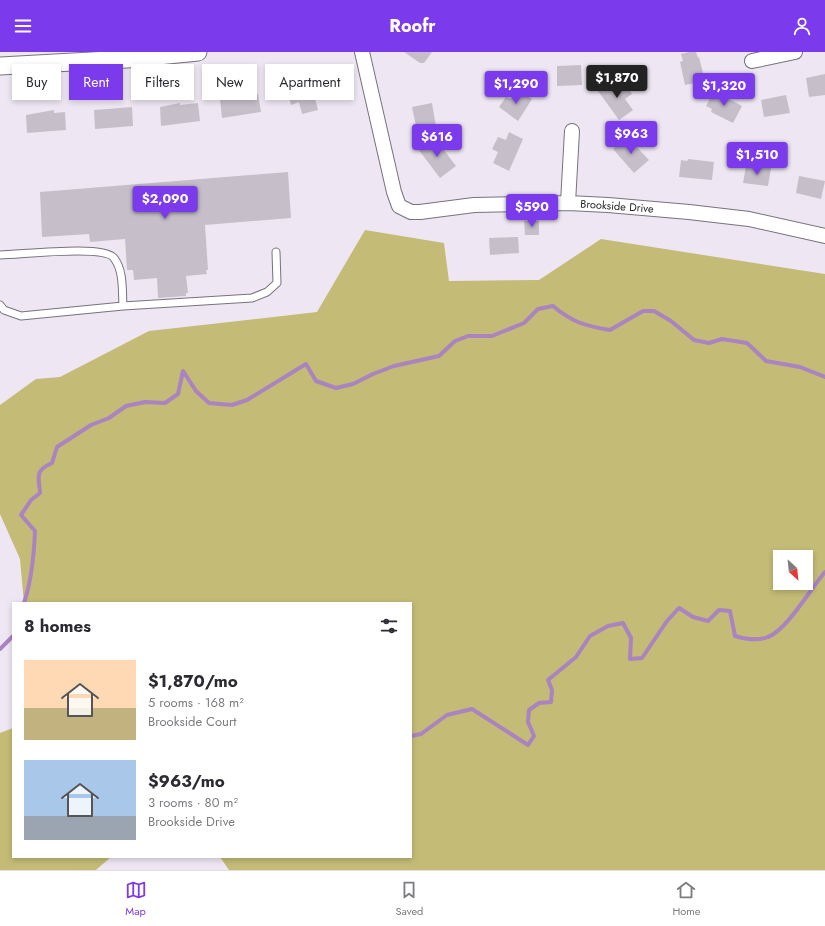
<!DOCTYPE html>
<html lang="en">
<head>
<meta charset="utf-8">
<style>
  :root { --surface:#fff; --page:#f2f2f3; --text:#2b2b33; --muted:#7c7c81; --line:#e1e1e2; --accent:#7c3aed }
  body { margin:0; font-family:Jost,sans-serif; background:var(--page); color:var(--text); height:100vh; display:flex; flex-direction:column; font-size:15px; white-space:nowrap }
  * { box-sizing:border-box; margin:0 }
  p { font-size:13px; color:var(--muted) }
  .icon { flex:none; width:22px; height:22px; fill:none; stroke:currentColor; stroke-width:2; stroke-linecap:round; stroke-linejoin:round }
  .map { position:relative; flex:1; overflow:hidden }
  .drawer { position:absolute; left:12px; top:550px; width:400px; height:256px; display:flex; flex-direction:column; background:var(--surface); border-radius:0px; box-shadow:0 2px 6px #0003 }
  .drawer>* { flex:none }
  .banner { position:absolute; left:12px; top:12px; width:400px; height:36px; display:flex; gap:8px }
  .needle { width:26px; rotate:153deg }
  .fabs { position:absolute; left:773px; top:498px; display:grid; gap:8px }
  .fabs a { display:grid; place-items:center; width:40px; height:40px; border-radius:0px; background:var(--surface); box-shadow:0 2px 6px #0003; font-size:20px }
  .price { position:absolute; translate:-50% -34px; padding:0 9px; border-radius:4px; background:var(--accent); color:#fff; font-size:13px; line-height:26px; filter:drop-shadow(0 1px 2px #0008) }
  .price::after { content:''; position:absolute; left:50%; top:24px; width:12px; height:9px; margin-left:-6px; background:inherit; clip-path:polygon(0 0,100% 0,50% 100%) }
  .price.current { background:#222; color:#fff }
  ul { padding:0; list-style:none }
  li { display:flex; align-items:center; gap:12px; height:100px; padding:0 12px }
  li span { display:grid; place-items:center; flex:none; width:112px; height:80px; border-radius:0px; color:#555 }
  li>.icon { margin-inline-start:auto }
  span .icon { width:48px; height:48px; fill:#fffc; stroke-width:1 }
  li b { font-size:17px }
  h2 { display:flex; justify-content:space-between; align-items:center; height:48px; padding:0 12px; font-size:17px }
  .tag { padding:0 14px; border-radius:0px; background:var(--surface); box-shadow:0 2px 6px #0003; font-size:14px; line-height:36px }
  .tag.current { background:var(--accent); color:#fff }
  header { display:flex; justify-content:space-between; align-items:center; height:52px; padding:0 12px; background:var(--accent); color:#fff; font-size:18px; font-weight:700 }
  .tab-bar { display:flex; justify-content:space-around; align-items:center; height:56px; border-top:1px solid var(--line); background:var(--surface); font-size:11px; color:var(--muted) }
  .tab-bar a { display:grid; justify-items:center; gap:2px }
  .tab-bar .current { color:var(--accent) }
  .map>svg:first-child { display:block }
  .green { fill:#c3bb76; fill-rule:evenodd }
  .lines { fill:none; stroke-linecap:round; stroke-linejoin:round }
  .stream { stroke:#aa83c1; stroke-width:4 }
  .building { fill:#c6bfca }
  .service-casing { stroke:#78727c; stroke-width:9 }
  .minor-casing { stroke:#78727c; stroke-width:16 }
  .tertiary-casing { stroke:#78727c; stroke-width:19 }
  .service { stroke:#fff; stroke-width:7 }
  .minor { stroke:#fff; stroke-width:14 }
  .tertiary { stroke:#fff; stroke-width:17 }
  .labels { text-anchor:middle; stroke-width:3; stroke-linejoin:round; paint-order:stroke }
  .street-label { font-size:11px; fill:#242126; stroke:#fff }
</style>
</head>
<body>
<header><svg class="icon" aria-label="menu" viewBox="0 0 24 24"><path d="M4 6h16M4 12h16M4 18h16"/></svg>Roofr<svg class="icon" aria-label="person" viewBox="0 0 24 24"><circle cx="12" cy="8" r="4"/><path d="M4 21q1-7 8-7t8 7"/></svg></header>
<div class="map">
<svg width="825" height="818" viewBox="0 0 825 818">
  <rect width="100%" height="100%" fill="#eee7f3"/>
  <path class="green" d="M 365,178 L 444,191 L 449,229 L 539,228 L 601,187 L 825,222 L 825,818 L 229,818 L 220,805 L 411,805 L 411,551 L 24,551 L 20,507 L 0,462 L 0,353 L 36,327 L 60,325 L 149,279 L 317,260 ZM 780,505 L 806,505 L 806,531 L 780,531 Z
    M 13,676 L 13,805 L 111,805 L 96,818 L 0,818 L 0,681 Z"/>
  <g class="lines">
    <path class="stream" d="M 24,551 C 32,527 34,504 35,479 L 21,463 L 31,448 L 40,441 C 39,425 34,419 52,411 L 57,395 L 91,373 L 109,366 L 126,354 L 145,350 L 165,351 L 178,342 L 183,319 L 196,339 L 209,351 L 232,353 L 247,348 L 306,312 L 316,329 L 336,336 L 353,332 L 373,322 L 394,314 L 439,304 L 455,289 L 468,284 L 492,284 L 524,271 L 538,257 L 553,254 C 572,270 585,274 610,278 L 643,259 L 654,259 L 671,269 L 694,288 L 709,291 L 722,287 L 747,291 L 766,309 L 800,315 L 825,325
      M 0,597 L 13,584
      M 411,684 L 421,682 L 447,663 L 472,657 L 528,693 L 534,684 L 528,670 L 529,658 L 539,651 L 551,650 L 552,638 L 548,628 L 576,605 L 590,584 L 608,574 L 623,571 L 631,586 L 630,607 L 642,606 L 667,569 L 679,556 L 693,565 L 708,569 L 719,558 L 730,559 L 735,584 C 745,587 758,589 768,585 C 787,578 811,536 825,520"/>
  </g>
  <path class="building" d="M 404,0 L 432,0 L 424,11 L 420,11 Z
    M 689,0 L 696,0 L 698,6 L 699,5 L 705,29 L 685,33 L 680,10 L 683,9 L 681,2 Z
    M 581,13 L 582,33 L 557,34 L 557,14 Z
    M 331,22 L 336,40 L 315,46 L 318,58 L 302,62 L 299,50 L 291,53 L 286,34 Z
    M 825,22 L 825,43 L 809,45 L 806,26 Z
    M 612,29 L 618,38 L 626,33 L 632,42 L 625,47 L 633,58 L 619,68 L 598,39 Z
    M 517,38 L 532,47 L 518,69 L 499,55 L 506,45 L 511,47 Z
    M 713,41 L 719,44 L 720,42 L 742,54 L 733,71 L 711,60 L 712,57 L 706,54 Z
    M 258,42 L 261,60 L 222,66 L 220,47 Z
    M 786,43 L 790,61 L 764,65 L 761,48 Z
    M 180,51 L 180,53 L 198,51 L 200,69 L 161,74 L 160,55 Z
    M 432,51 L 436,75 L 417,79 L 412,55 Z
    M 132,55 L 133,74 L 95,77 L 94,58 Z
    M 54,58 L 54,61 L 65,60 L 66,78 L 27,81 L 26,63 Z
    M 509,80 L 523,87 L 509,119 L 493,111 L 498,100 L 492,97 L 498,85 L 506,88 Z
    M 434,85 L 456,114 L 440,126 L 418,97 Z
    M 625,86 L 630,92 L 632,90 L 649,108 L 634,121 L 613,97 Z
    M 688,107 L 714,110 L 712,128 L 679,125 L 681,108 L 687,109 Z
    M 746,114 L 771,116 L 768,134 L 743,131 Z
    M 288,120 L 291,166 L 205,173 L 208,218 L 206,218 L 207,222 L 186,224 L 188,241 L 186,241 L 186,244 L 158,246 L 157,226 L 134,228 L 133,218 L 127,218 L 125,187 L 90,190 L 89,182 L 42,185 L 40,140 Z
    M 799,124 L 825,129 L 821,147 L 796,141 Z
    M 524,169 L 539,169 L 539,183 L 525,183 Z
    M 518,185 L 519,201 L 490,203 L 489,186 Z"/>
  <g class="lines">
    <defs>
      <path id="service" d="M 0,203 C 20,203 104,192 114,206 C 124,219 122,239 123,254
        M 0,253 L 4,258 L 21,264 L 123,254 L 252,246 L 267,240 L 277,231 L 276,200"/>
      <path id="minor" d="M 362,0 L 394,140 L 399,154 L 411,160 L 420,160 L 474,153 L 568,151 L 608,153 L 689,160 L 749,167 L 825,184
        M 752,9 L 795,0
        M 568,151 L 572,79"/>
      <path id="tertiary" d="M 0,14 L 127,7 L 198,0"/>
    </defs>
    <use href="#service" class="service-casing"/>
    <use href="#minor" class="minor-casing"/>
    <use href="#tertiary" class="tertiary-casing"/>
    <use href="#service" class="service"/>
    <use href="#minor" class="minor"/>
    <use href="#tertiary" class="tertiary"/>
  </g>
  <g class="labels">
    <g class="street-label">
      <text transform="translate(617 154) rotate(4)" y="4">Brookside Drive</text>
    </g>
  </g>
</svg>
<div class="fabs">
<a><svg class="needle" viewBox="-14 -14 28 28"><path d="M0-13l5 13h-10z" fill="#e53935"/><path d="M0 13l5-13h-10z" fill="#7c7c81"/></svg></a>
</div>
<b class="price current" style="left:617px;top:47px">$1,870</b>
<b class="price" style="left:516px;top:53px">$1,290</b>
<b class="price" style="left:724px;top:55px">$1,320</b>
<b class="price" style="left:631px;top:103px">$963</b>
<b class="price" style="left:437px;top:106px">$616</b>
<b class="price" style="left:757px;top:124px">$1,510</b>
<b class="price" style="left:165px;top:168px">$2,090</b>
<b class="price" style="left:532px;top:176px">$590</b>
<div class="banner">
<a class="tag">Buy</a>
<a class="tag current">Rent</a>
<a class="tag">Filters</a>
<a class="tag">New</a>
<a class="tag">Apartment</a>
</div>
<section class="drawer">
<h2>8 homes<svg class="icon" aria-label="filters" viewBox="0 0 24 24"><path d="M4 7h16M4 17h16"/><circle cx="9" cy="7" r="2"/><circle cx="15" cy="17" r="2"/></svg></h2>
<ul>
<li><span style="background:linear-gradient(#ffd9b3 60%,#c2b280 0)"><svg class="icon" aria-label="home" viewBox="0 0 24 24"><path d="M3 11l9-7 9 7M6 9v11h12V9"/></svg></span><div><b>$1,870/mo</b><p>5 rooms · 168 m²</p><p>Brookside Court</p></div></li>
<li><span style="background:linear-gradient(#a9c7e8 70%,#9aa5b1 0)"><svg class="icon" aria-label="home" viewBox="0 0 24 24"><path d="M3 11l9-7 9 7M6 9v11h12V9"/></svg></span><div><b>$963/mo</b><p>3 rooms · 80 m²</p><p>Brookside Drive</p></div></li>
</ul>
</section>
</div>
<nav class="tab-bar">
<a class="current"><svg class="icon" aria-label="map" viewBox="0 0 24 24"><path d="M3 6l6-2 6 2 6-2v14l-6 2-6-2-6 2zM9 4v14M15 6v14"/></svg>Map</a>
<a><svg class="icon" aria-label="saved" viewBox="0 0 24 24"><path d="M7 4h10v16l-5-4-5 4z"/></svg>Saved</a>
<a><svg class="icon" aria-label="home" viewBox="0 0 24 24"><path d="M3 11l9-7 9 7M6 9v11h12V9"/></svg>Home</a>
</nav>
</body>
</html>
